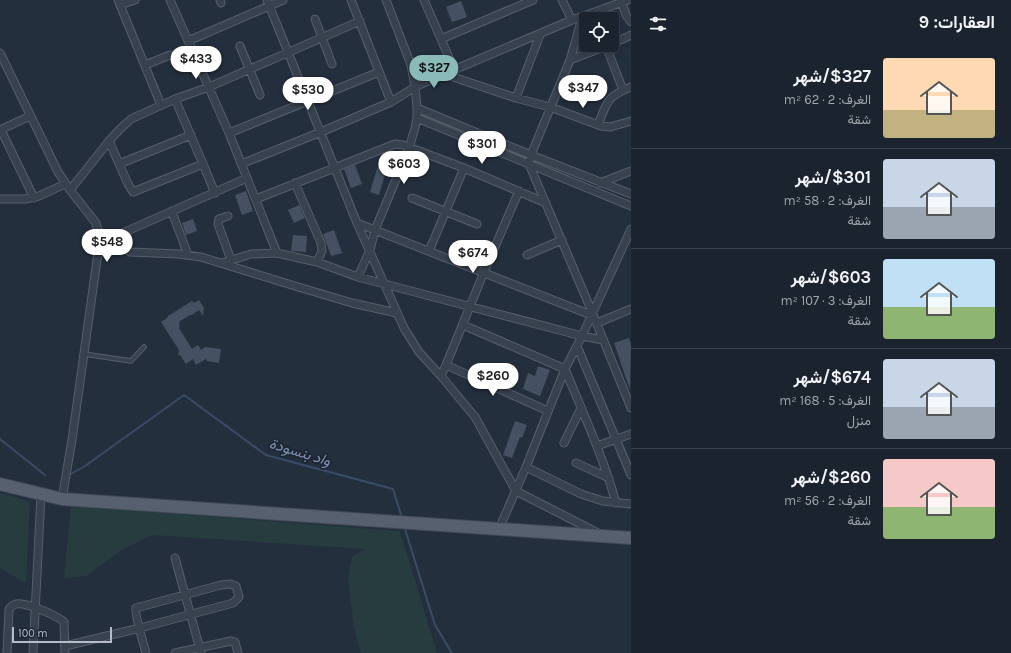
<!DOCTYPE html>
<html lang="ar">
<head>
<meta charset="utf-8">
<style>
  :root { --surface:#1b232e; --page:#282f3a; --text:#f1f3f6; --muted:#a0a4aa; --line:#39404a; --accent:#8bbbb9 }
  body { margin:0; font-family:Karla,Vazirmatn,sans-serif; background:var(--page); color:var(--text); direction:rtl; height:100vh; display:flex; flex-direction:column; font-size:15px; white-space:nowrap }
  * { box-sizing:border-box; margin:0 }
  p { font-size:13px; color:var(--muted) }
  .icon { flex:none; width:22px; height:22px; fill:none; stroke:currentColor; stroke-width:2; stroke-linecap:round; stroke-linejoin:round }
  .map { position:relative; flex:1; overflow:hidden; direction:ltr }
  .drawer { display:flex; flex-direction:column; background:var(--surface); width:380px }
  .drawer>* { flex:none }
  .buttons { position:absolute; left:579px; top:12px; display:grid; gap:8px }
  .buttons a { display:grid; place-items:center; width:40px; height:40px; border-radius:4px; background:var(--surface); box-shadow:0 2px 10px #0003,0 0 0 1px var(--line); font-size:20px }
  .scale { position:absolute; left:12px; bottom:10px; width:100px; box-sizing:border-box; padding-left:4px; border:2px solid #b4bcc9; border-top:0; font-size:11px; line-height:14px; white-space:nowrap; color:#b4bcc9; -webkit-text-stroke:3px #1d2633; paint-order:stroke }
  .price { position:absolute; translate:-50% -34px; padding:0 9px; border-radius:14px; background:#fff; color:#222; font-size:13px; line-height:26px; filter:drop-shadow(0 1px 2px #0008) }
  .price::after { content:''; position:absolute; left:50%; top:24px; width:12px; height:9px; margin-left:-6px; background:inherit; clip-path:polygon(0 0,100% 0,50% 100%) }
  .price.current { background:var(--accent); color:#111 }
  ul { padding:0; list-style:none }
  li { display:flex; align-items:center; gap:12px; height:100px; padding:0 16px }
  li+li { border-top:1px solid var(--line) }
  li span { display:grid; place-items:center; flex:none; width:112px; height:80px; border-radius:4px; color:#555 }
  li>.icon { margin-inline-start:auto }
  span .icon { width:48px; height:48px; fill:#fffc; stroke-width:1 }
  li b { font-size:17px }
  h2 { display:flex; justify-content:space-between; align-items:center; height:48px; padding:0 16px; font-size:17px }
  main { display:flex; flex:1; min-height:0 }
  .map>svg:first-child { display:block }
  .green { fill:#263c3f }
  .lines { fill:none; stroke-linecap:round; stroke-linejoin:round }
  .stream { stroke:#394c67; stroke-width:2 }
  .building { fill:#455162 }
  .service-casing { stroke:#565f6c; stroke-width:5.5 }
  .minor-casing { stroke:#565f6c; stroke-width:9 }
  .primary-casing { stroke:#414a57; stroke-width:14 }
  .service { stroke:#38414e; stroke-width:3.5 }
  .minor { stroke:#38414e; stroke-width:7 }
  .primary { stroke:#56606e; stroke-width:12 }
  .labels { text-anchor:middle; stroke-width:3.5; stroke-linejoin:round; paint-order:stroke }
  .water-label { font-size:15px; font-style:italic; fill:#7c92b1; stroke:#1d2633 }
</style>
</head>
<body>
<main>
<section class="drawer">
<h2>العقارات: 9<svg class="icon" aria-label="filters" viewBox="0 0 24 24"><path d="M4 7h16M4 17h16"/><circle cx="9" cy="7" r="2"/><circle cx="15" cy="17" r="2"/></svg></h2>
<ul>
<li><span style="background:linear-gradient(#ffd9b3 65%,#c2b280 0)"><svg class="icon" aria-label="home" viewBox="0 0 24 24"><path d="M3 11l9-7 9 7M6 9v11h12V9"/></svg></span><div><b>$327/شهر</b><p>الغرف: 2 · 62 m²</p><p>شقة</p></div></li>
<li><span style="background:linear-gradient(#c9d6e8 60%,#9aa5b1 0)"><svg class="icon" aria-label="home" viewBox="0 0 24 24"><path d="M3 11l9-7 9 7M6 9v11h12V9"/></svg></span><div><b>$301/شهر</b><p>الغرف: 2 · 58 m²</p><p>شقة</p></div></li>
<li><span style="background:linear-gradient(#bfe0f5 60%,#8fb573 0)"><svg class="icon" aria-label="home" viewBox="0 0 24 24"><path d="M3 11l9-7 9 7M6 9v11h12V9"/></svg></span><div><b>$603/شهر</b><p>الغرف: 3 · 107 m²</p><p>شقة</p></div></li>
<li><span style="background:linear-gradient(#c9d6e8 60%,#9aa5b1 0)"><svg class="icon" aria-label="home" viewBox="0 0 24 24"><path d="M3 11l9-7 9 7M6 9v11h12V9"/></svg></span><div><b>$674/شهر</b><p>الغرف: 5 · 168 m²</p><p>منزل</p></div></li>
<li><span style="background:linear-gradient(#f6c9c9 60%,#8fb573 0)"><svg class="icon" aria-label="home" viewBox="0 0 24 24"><path d="M3 11l9-7 9 7M6 9v11h12V9"/></svg></span><div><b>$260/شهر</b><p>الغرف: 2 · 56 m²</p><p>شقة</p></div></li>
</ul>
</section>
<div class="map">
<svg width="631" height="653" viewBox="0 0 631 653">
  <rect width="100%" height="100%" fill="#242f3e"/>
  <path class="green" d="M 0,493 L 30,502 L 26,583 L 0,568 Z
    M 71,506 L 400,531 L 437,653 L 361,653 L 354,627 L 348,579 L 352,557 L 365,549 L 152,535 L 120,551 L 86,576 L 64,578 Z"/>
  <g class="lines">
    <path class="stream" d="M 0,439 L 45,475
      M 69,475 L 85,466 L 184,395 L 266,455 L 393,489 L 402,518
      M 404,526 L 435,625 L 452,653"/>
  </g>
  <path class="building" d="M 461,1 L 467,17 L 452,22 L 446,7 Z
    M 379,162 L 388,164 L 379,195 L 370,192 Z
    M 355,165 L 362,184 L 351,188 L 344,169 Z
    M 246,191 L 253,211 L 242,215 L 235,195 Z
    M 299,205 L 305,218 L 294,223 L 288,210 Z
    M 193,219 L 197,231 L 186,235 L 182,223 Z
    M 334,230 L 342,253 L 331,256 L 323,234 Z
    M 293,235 L 307,236 L 306,252 L 291,251 Z
    M 199,300 L 204,308 L 203,316 L 199,310 L 192,315 L 190,315 L 180,321 L 179,328 L 192,349 L 198,345 L 201,350 L 205,347 L 221,349 L 219,363 L 207,361 L 206,359 L 196,365 L 193,359 L 186,364 L 180,355 L 178,355 L 179,350 L 161,322 L 167,318 L 168,316 L 192,301 L 194,303 Z
    M 629,338 L 631,344 L 630,390 L 614,343 Z
    M 538,366 L 550,370 L 540,396 L 523,389 L 528,373 L 535,376 Z
    M 515,421 L 527,425 L 522,438 L 520,437 L 512,458 L 503,455 Z"/>
  <g class="lines">
    <defs>
      <path id="service" d="M 84,354 L 131,361 L 144,347"/>
      <path id="minor" d="M 118,0 L 161,105
        M 170,0 L 229,133 L 277,253
        M 220,0 L 221,3
        M 267,0 L 357,223 L 404,328 L 419,352 L 441,376
        M 351,0 L 391,102
        M 424,0 L 454,69
        M 562,0 L 572,20
        M 621,0 L 626,15 L 631,22
        M 120,5 L 135,0
        M 582,18 L 570,60 L 531,155 L 529,164 L 592,312 L 631,408
        M 315,19 L 332,64
        M 441,39 L 533,0
        M 188,41 L 283,0
        M 612,44 L 631,35
        M 240,46 L 260,95
        M 606,46 L 623,90
        M 0,53 L 58,172 L 70,190 L 96,223 L 100,238 L 72,440 L 62,499
        M 570,60 L 609,45
        M 145,65 L 170,55
        M 444,74 L 516,98 L 550,107 L 601,126 L 610,127 L 631,121
        M 516,98 L 540,35
        M 175,99 L 203,164 L 215,193
        M 417,108 L 531,155 L 631,194
        M 417,118 L 631,206
        M 598,125 C 607,102 606,97 631,87
        M 0,130 L 30,116
        M 1,130 L 34,198
        M 229,133 L 379,72
        M 109,141 L 128,184 L 133,192 L 203,164
        M 119,164 L 191,135
        M 241,164 L 321,132 L 391,102 L 415,87 L 444,74 L 572,20 L 628,0
        M 295,183 L 321,243 L 322,251 L 317,262
        M 600,183 L 631,171
        M 70,190 L 109,141 L 120,129 L 131,119 L 175,99 L 209,87 L 360,21
        M 519,191 L 484,272 L 446,365 L 441,376 L 475,417 L 516,491 L 598,533
        M 412,198 L 477,224
        M 0,199 L 25,199 L 39,196 L 65,184
        M 256,199 L 395,144 L 403,145 L 464,168 L 546,203
        M 172,212 L 188,255
        M 228,216 L 219,219 L 218,224 L 231,260
        M 357,223 L 591,315
        M 117,236 L 124,247 L 130,252 L 179,254 L 201,257 L 295,286 L 352,303 L 397,313
        M 100,243 L 247,178
        M 429,251 L 464,168
        M 527,255 L 562,240
        M 222,263 L 251,254 L 277,253 L 317,262 L 358,277 L 582,336 L 603,340
        M 358,277 L 370,250 L 375,230 L 409,148 L 415,128 L 417,118 L 417,108 L 415,87 L 411,65 L 386,0
        M 597,323 L 631,309
        M 463,325 L 565,369 C 583,413 603,456 616,503
        M 577,346 L 631,475
        M 446,365 L 548,411
        M 564,443 L 581,408
        M 597,446 L 631,434
        M 576,463 L 609,478
        M 526,467 L 581,494 L 603,501 L 631,504
        M 499,529 L 526,467 L 565,369 L 582,336 L 631,229
        M 175,558 L 201,653
        M 65,646 L 140,628 L 233,603 L 239,597 L 236,586 L 230,584 L 221,585 L 136,608 C 134,613 144,645 146,653
        M 7,653 L 9,610 C 10,607 12,605 16,604 C 26,602 56,615 64,622 L 65,653
        M 33,653 L 41,495
        M 175,653 L 231,641 L 235,642 L 238,653"/>
      <path id="primary" d="M 0,484 L 62,499 L 631,538"/>
    </defs>
    <use href="#service" class="service-casing"/>
    <use href="#minor" class="minor-casing"/>
    <use href="#primary" class="primary-casing"/>
    <use href="#service" class="service"/>
    <use href="#minor" class="minor"/>
    <use href="#primary" class="primary"/>
  </g>
  <g class="labels">
    <g class="water-label">
      <text transform="translate(300 452) rotate(17)" y="5">واد بنسودة</text>
    </g>
  </g>
</svg>
<div class="buttons">
<a><svg class="icon" aria-label="locate" viewBox="0 0 24 24"><circle cx="12" cy="12" r="6"/><path d="M12 2v4M12 18v4M2 12h4M18 12h4"/></svg></a>
</div>
<div class="scale">100 m</div>
<b class="price" style="left:196px;top:80px">$433</b>
<b class="price current" style="left:434px;top:89px">$327</b>
<b class="price" style="left:583px;top:109px">$347</b>
<b class="price" style="left:308px;top:111px">$530</b>
<b class="price" style="left:482px;top:165px">$301</b>
<b class="price" style="left:404px;top:185px">$603</b>
<b class="price" style="left:107px;top:263px">$548</b>
<b class="price" style="left:473px;top:274px">$674</b>
<b class="price" style="left:493px;top:397px">$260</b>
</div>
</main>
</body>
</html>
